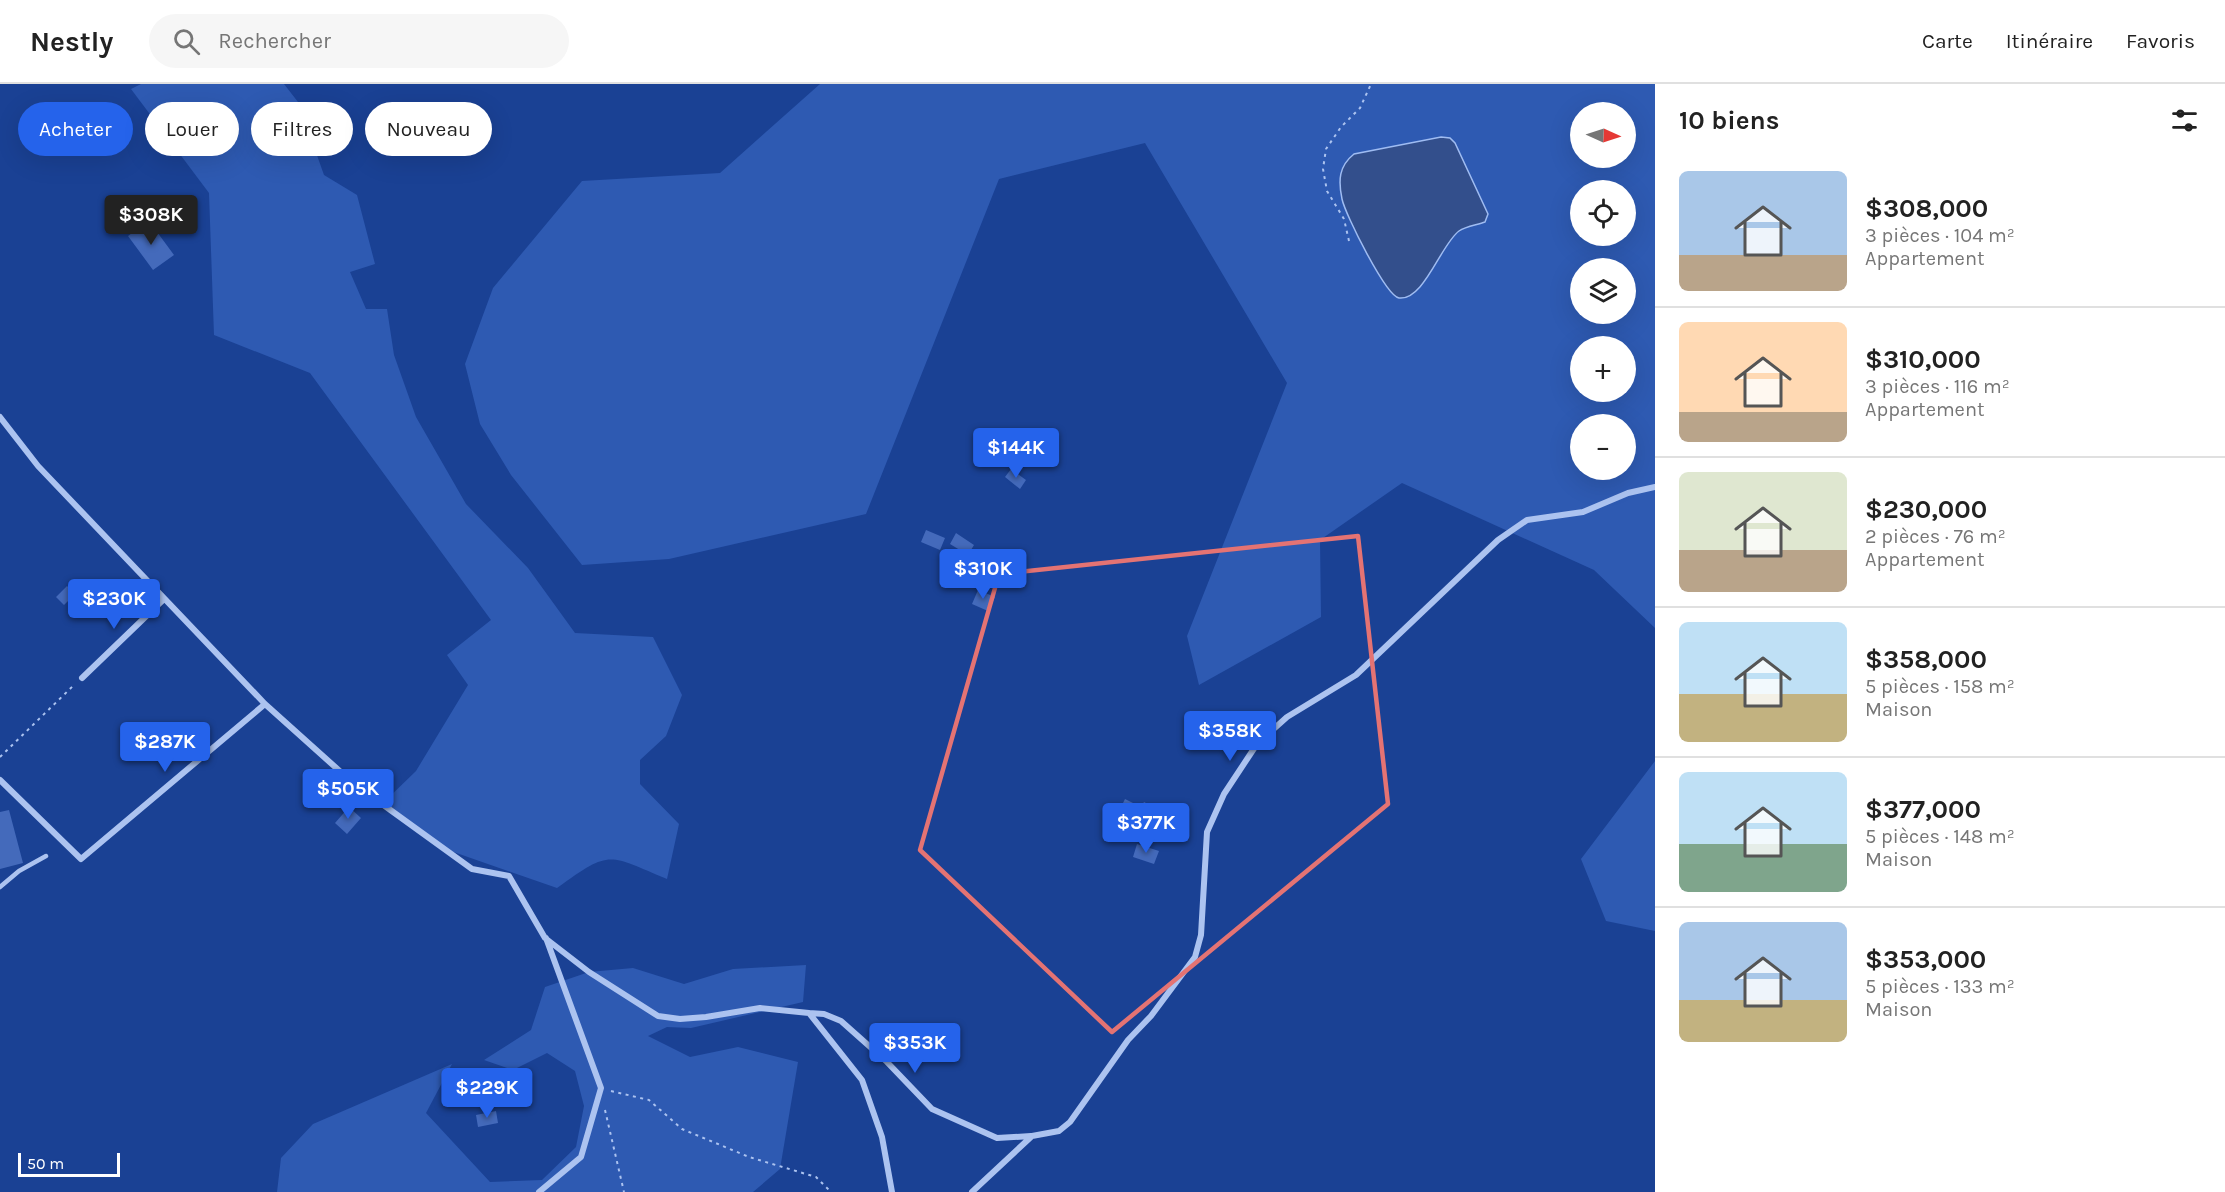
<!DOCTYPE html>
<html lang="fr">
<head>
<meta charset="utf-8">
<style>
  :root { --surface:#fff; --page:#f6f6f6; --text:#222; --muted:#767676; --line:#e0e0e0; --accent:#2563eb }
  body { margin:0; font-family:Karla,sans-serif; background:var(--page); color:var(--text); height:100vh; display:flex; flex-direction:column; font-size:22px; white-space:nowrap }
  * { box-sizing:border-box; margin:0 }
  p { font-size:20px; color:var(--muted) }
  .icon { flex:none; width:33px; height:33px; fill:none; stroke:currentColor; stroke-width:2; stroke-linecap:round; stroke-linejoin:round }
  .map { position:relative; flex:1; overflow:hidden }
  .details { display:flex; flex-direction:column; background:var(--surface); width:570px }
  .details>* { flex:none }
  .guide { position:absolute; left:18px; top:18px; width:570px; height:54px; display:flex; gap:12px }
  .needle { width:39px; rotate:93deg }
  .tools { position:absolute; left:1570px; top:18px; display:grid; gap:12px }
  .tools a { display:grid; place-items:center; width:66px; height:66px; border-radius:50%; background:var(--surface); box-shadow:0 6px 24px #0002; font-size:30px }
  .scale { position:absolute; left:18px; bottom:15px; width:102px; box-sizing:border-box; padding-left:6px; border:3px solid #fff; border-top:0; font-size:16px; line-height:21px; white-space:nowrap; color:#fff; -webkit-text-stroke:4px #1a4194; paint-order:stroke }
  .price { position:absolute; translate:-50% -51px; padding:0 14px; border-radius:6px; background:var(--accent); color:#fff; font-size:20px; line-height:39px; filter:drop-shadow(0 2px 3px #0008) }
  .price::after { content:''; position:absolute; left:50%; top:36px; width:18px; height:14px; margin-left:-9px; background:inherit; clip-path:polygon(0 0,100% 0,50% 100%) }
  .price.on { background:#222; color:#fff }
  ul { padding:0; list-style:none }
  li { display:flex; align-items:center; gap:18px; height:150px; padding:0 24px }
  li+li { border-top:2px solid var(--line) }
  li span { display:grid; place-items:center; flex:none; width:168px; height:120px; border-radius:9px; color:#555 }
  li>.icon { margin-inline-start:auto }
  span .icon { width:72px; height:72px; fill:#fffc; stroke-width:1 }
  li b { font-size:26px }
  h2 { display:flex; justify-content:space-between; align-items:center; height:72px; padding:0 24px; font-size:26px }
  .chip { padding:0 21px; border-radius:27px; background:var(--surface); box-shadow:0 6px 24px #0002; font-size:21px; line-height:54px }
  .chip.on { background:var(--accent); color:#fff }
  header { display:flex; align-items:center; gap:36px; box-sizing:border-box; height:84px; padding:0 30px; background:var(--surface); border-bottom:2px solid var(--line) }
  header strong { font-size:28px }
  nav { display:flex; gap:33px; margin-inline-start:auto; font-size:21px }
  .search { width:420px; height:54px; background:var(--page); display:flex; align-items:center; gap:15px; box-sizing:border-box; padding:0 21px; border-radius:33px; color:var(--muted); font-size:22px }
  main { display:flex; flex:1; min-height:0 }
  .map>svg:first-child { display:block }
  .green { fill:#2e5ab2; fill-rule:evenodd }
  .water { fill:#334f8c; stroke:#9fbcf2; stroke-width:1.5 }
  .building { fill:#446abb }
  .lines { fill:none; stroke-linecap:round; stroke-linejoin:round }
  .path { stroke:#acc3f0; stroke-width:2; stroke-dasharray:3 4.5; stroke-linecap:butt }
  .lane { stroke:#acc3f0; stroke-width:4.5 }
  .street { stroke:#acc3f0; stroke-width:6 }
  .marked { fill:none; stroke:#e47373; stroke-width:4.5; stroke-linejoin:round }
</style>
</head>
<body>
<header>
<strong>Nestly</strong>
<div class="search"><svg class="icon" aria-label="search" viewBox="0 0 24 24"><circle cx="10" cy="10" r="6"/><path d="M15 15l6 6"/></svg>Rechercher</div>
<nav><a>Carte</a><a>Itinéraire</a><a>Favoris</a></nav>
</header>
<main>
<div class="map">
<svg width="1655" height="1108" viewBox="0 0 1655 1108">
  <rect width="100%" height="100%" fill="#1a4194"/>
  <path class="green" d="M 141,0 L 284,0 L 298,18 L 324,91 L 357,111 L 375,180 L 350,188 L 366,225 L 387,225 L 394,271 L 416,333 L 466,420 L 528,484 L 575,549 L 653,553 L 682,611 L 666,652 L 640,676 L 640,700 L 679,740 L 667,795 C 607,770 611,765 557,804 L 445,765 L 382,720 L 416,687 L 468,601 L 447,571 L 491,536 L 310,289 L 214,251 L 209,109 L 131,5 Z
    M 820,0 L 1655,0 L 1655,544 L 1594,486 L 1402,399 L 1320,456 L 1321,533 L 1199,601 L 1187,552 L 1287,299 L 1145,59 L 999,95 L 866,430 L 669,475 L 582,481 L 511,391 L 480,340 L 465,280 L 493,204 L 582,97 L 720,89 ZM 1581,28 L 1626,28 L 1626,74 L 1581,74 ZM 1581,106 L 1626,106 L 1626,152 L 1581,152 ZM 1581,184 L 1626,184 L 1626,230 L 1581,230 ZM 1581,262 L 1626,262 L 1626,308 L 1581,308 ZM 1581,340 L 1626,340 L 1626,386 L 1581,386 Z
    M 1655,677 L 1655,847 L 1606,837 L 1581,775 Z
    M 806,881 L 803,918 L 691,944 L 667,943 L 648,952 L 690,973 L 738,963 L 798,978 L 780,1085 L 753,1108 L 277,1108 L 281,1074 L 313,1040 L 452,980 L 426,1029 L 490,1098 L 542,1096 L 576,1063 L 584,1022 L 575,987 L 547,969 L 513,986 L 484,976 L 531,946 L 545,903 L 589,888 L 633,884 L 684,900 L 733,885 Z"/>
  <path class="water" d="M 1441,53 L 1450,54 L 1455,59 L 1488,130 L 1485,138 C 1477,141 1466,142 1459,147 C 1441,160 1424,217 1399,214 C 1386,212 1345,130 1342,115 C 1338,96 1339,82 1354,70 Z"/>
  <path class="building" d="M 149,137 L 174,171 L 153,186 L 128,152 Z
    M 1011,385 L 1026,396 L 1020,405 L 1005,393 Z
    M 926,446 L 945,454 L 940,466 L 921,458 Z
    M 956,449 L 974,461 L 968,471 L 950,460 Z
    M 67,502 L 75,510 L 64,521 L 56,513 Z
    M 978,506 L 995,513 L 988,527 L 972,520 Z
    M 1125,715 L 1141,723 L 1144,718 L 1154,723 L 1146,740 L 1119,727 Z
    M 349,723 L 361,734 L 347,750 L 335,739 Z
    M 9,726 L 23,779 L 0,785 L 0,728 Z
    M 1137,760 L 1159,767 L 1154,780 L 1133,773 Z
    M 496,1027 L 498,1039 L 478,1043 L 476,1031 Z"/>
  <g class="lines">
    <path class="path" d="M 1349,157 L 1344,135 L 1327,107 L 1323,85 L 1326,65 L 1341,43 L 1360,24 L 1371,0
      M 0,673 L 75,600
      M 611,1007 L 649,1016 L 682,1045 L 749,1073 L 816,1093 L 831,1108
      M 605,1026 L 624,1108"/>
    <path class="lane" d="M 0,803 L 19,787 L 46,772"/>
    <path class="street" d="M 0,333 L 38,382 L 265,620 L 353,699 L 472,785 L 509,792 L 545,854 L 589,888 L 658,932 L 680,935 L 706,933 L 760,924 L 809,929 L 862,996 L 882,1053 L 892,1108
      M 82,594 L 164,515
      M 0,696 L 81,775 L 265,620
      M 809,929 L 824,930 L 841,937 L 886,977 L 932,1025 L 997,1054 L 1031,1052
      M 539,1108 L 581,1073 L 601,1004 L 546,854
      M 972,1108 L 1032,1052 L 1059,1047 L 1070,1038 L 1128,956 L 1151,932 L 1195,873 L 1201,851 L 1207,748 L 1224,710 L 1257,660 L 1287,633 L 1356,591 L 1498,456 L 1527,436 L 1583,428 L 1628,409 L 1655,403"/>
  </g>
  <path class="marked" d="M 1358,452 L 1388,720 L 1112,948 L 920,766 L 999,490 Z"/>
</svg>
<div class="tools">
<a><svg class="needle" viewBox="-14 -14 28 28"><path d="M0-13l5 13h-10z" fill="#e53935"/><path d="M0 13l5-13h-10z" fill="#767676"/></svg></a>
<a><svg class="icon" aria-label="locate" viewBox="0 0 24 24"><circle cx="12" cy="12" r="6"/><path d="M12 2v4M12 18v4M2 12h4M18 12h4"/></svg></a>
<a><svg class="icon" aria-label="layers" viewBox="0 0 24 24"><path d="M12 4l9 5-9 5-9-5zM3 14l9 5 9-5"/></svg></a>
<a>+</a>
<a>−</a>
</div>
<div class="scale">50 m</div>
<b class="price on" style="left:151px;top:162px">$308K</b>
<b class="price" style="left:1016px;top:395px">$144K</b>
<b class="price" style="left:983px;top:516px">$310K</b>
<b class="price" style="left:114px;top:546px">$230K</b>
<b class="price" style="left:1230px;top:678px">$358K</b>
<b class="price" style="left:165px;top:689px">$287K</b>
<b class="price" style="left:348px;top:736px">$505K</b>
<b class="price" style="left:1146px;top:770px">$377K</b>
<b class="price" style="left:915px;top:990px">$353K</b>
<b class="price" style="left:487px;top:1035px">$229K</b>
<div class="guide">
<a class="chip on">Acheter</a>
<a class="chip">Louer</a>
<a class="chip">Filtres</a>
<a class="chip">Nouveau</a>
</div>
</div>
<section class="details">
<h2>10 biens<svg class="icon" aria-label="filters" viewBox="0 0 24 24"><path d="M4 7h16M4 17h16"/><circle cx="9" cy="7" r="2"/><circle cx="15" cy="17" r="2"/></svg></h2>
<ul>
<li><span style="background:linear-gradient(#a9c7e8 70%,#b9a48a 0)"><svg class="icon" aria-label="home" viewBox="0 0 24 24"><path d="M3 11l9-7 9 7M6 9v11h12V9"/></svg></span><div><b>$308,000</b><p>3 pièces · 104 m²</p><p>Appartement</p></div></li>
<li><span style="background:linear-gradient(#ffd9b3 75%,#b9a48a 0)"><svg class="icon" aria-label="home" viewBox="0 0 24 24"><path d="M3 11l9-7 9 7M6 9v11h12V9"/></svg></span><div><b>$310,000</b><p>3 pièces · 116 m²</p><p>Appartement</p></div></li>
<li><span style="background:linear-gradient(#dfe7d0 65%,#b9a48a 0)"><svg class="icon" aria-label="home" viewBox="0 0 24 24"><path d="M3 11l9-7 9 7M6 9v11h12V9"/></svg></span><div><b>$230,000</b><p>2 pièces · 76 m²</p><p>Appartement</p></div></li>
<li><span style="background:linear-gradient(#bfe0f5 60%,#c2b280 0)"><svg class="icon" aria-label="home" viewBox="0 0 24 24"><path d="M3 11l9-7 9 7M6 9v11h12V9"/></svg></span><div><b>$358,000</b><p>5 pièces · 158 m²</p><p>Maison</p></div></li>
<li><span style="background:linear-gradient(#bfe0f5 60%,#7fa58c 0)"><svg class="icon" aria-label="home" viewBox="0 0 24 24"><path d="M3 11l9-7 9 7M6 9v11h12V9"/></svg></span><div><b>$377,000</b><p>5 pièces · 148 m²</p><p>Maison</p></div></li>
<li><span style="background:linear-gradient(#a9c7e8 65%,#c2b280 0)"><svg class="icon" aria-label="home" viewBox="0 0 24 24"><path d="M3 11l9-7 9 7M6 9v11h12V9"/></svg></span><div><b>$353,000</b><p>5 pièces · 133 m²</p><p>Maison</p></div></li>
</ul>
</section>
</main>
</body>
</html>
